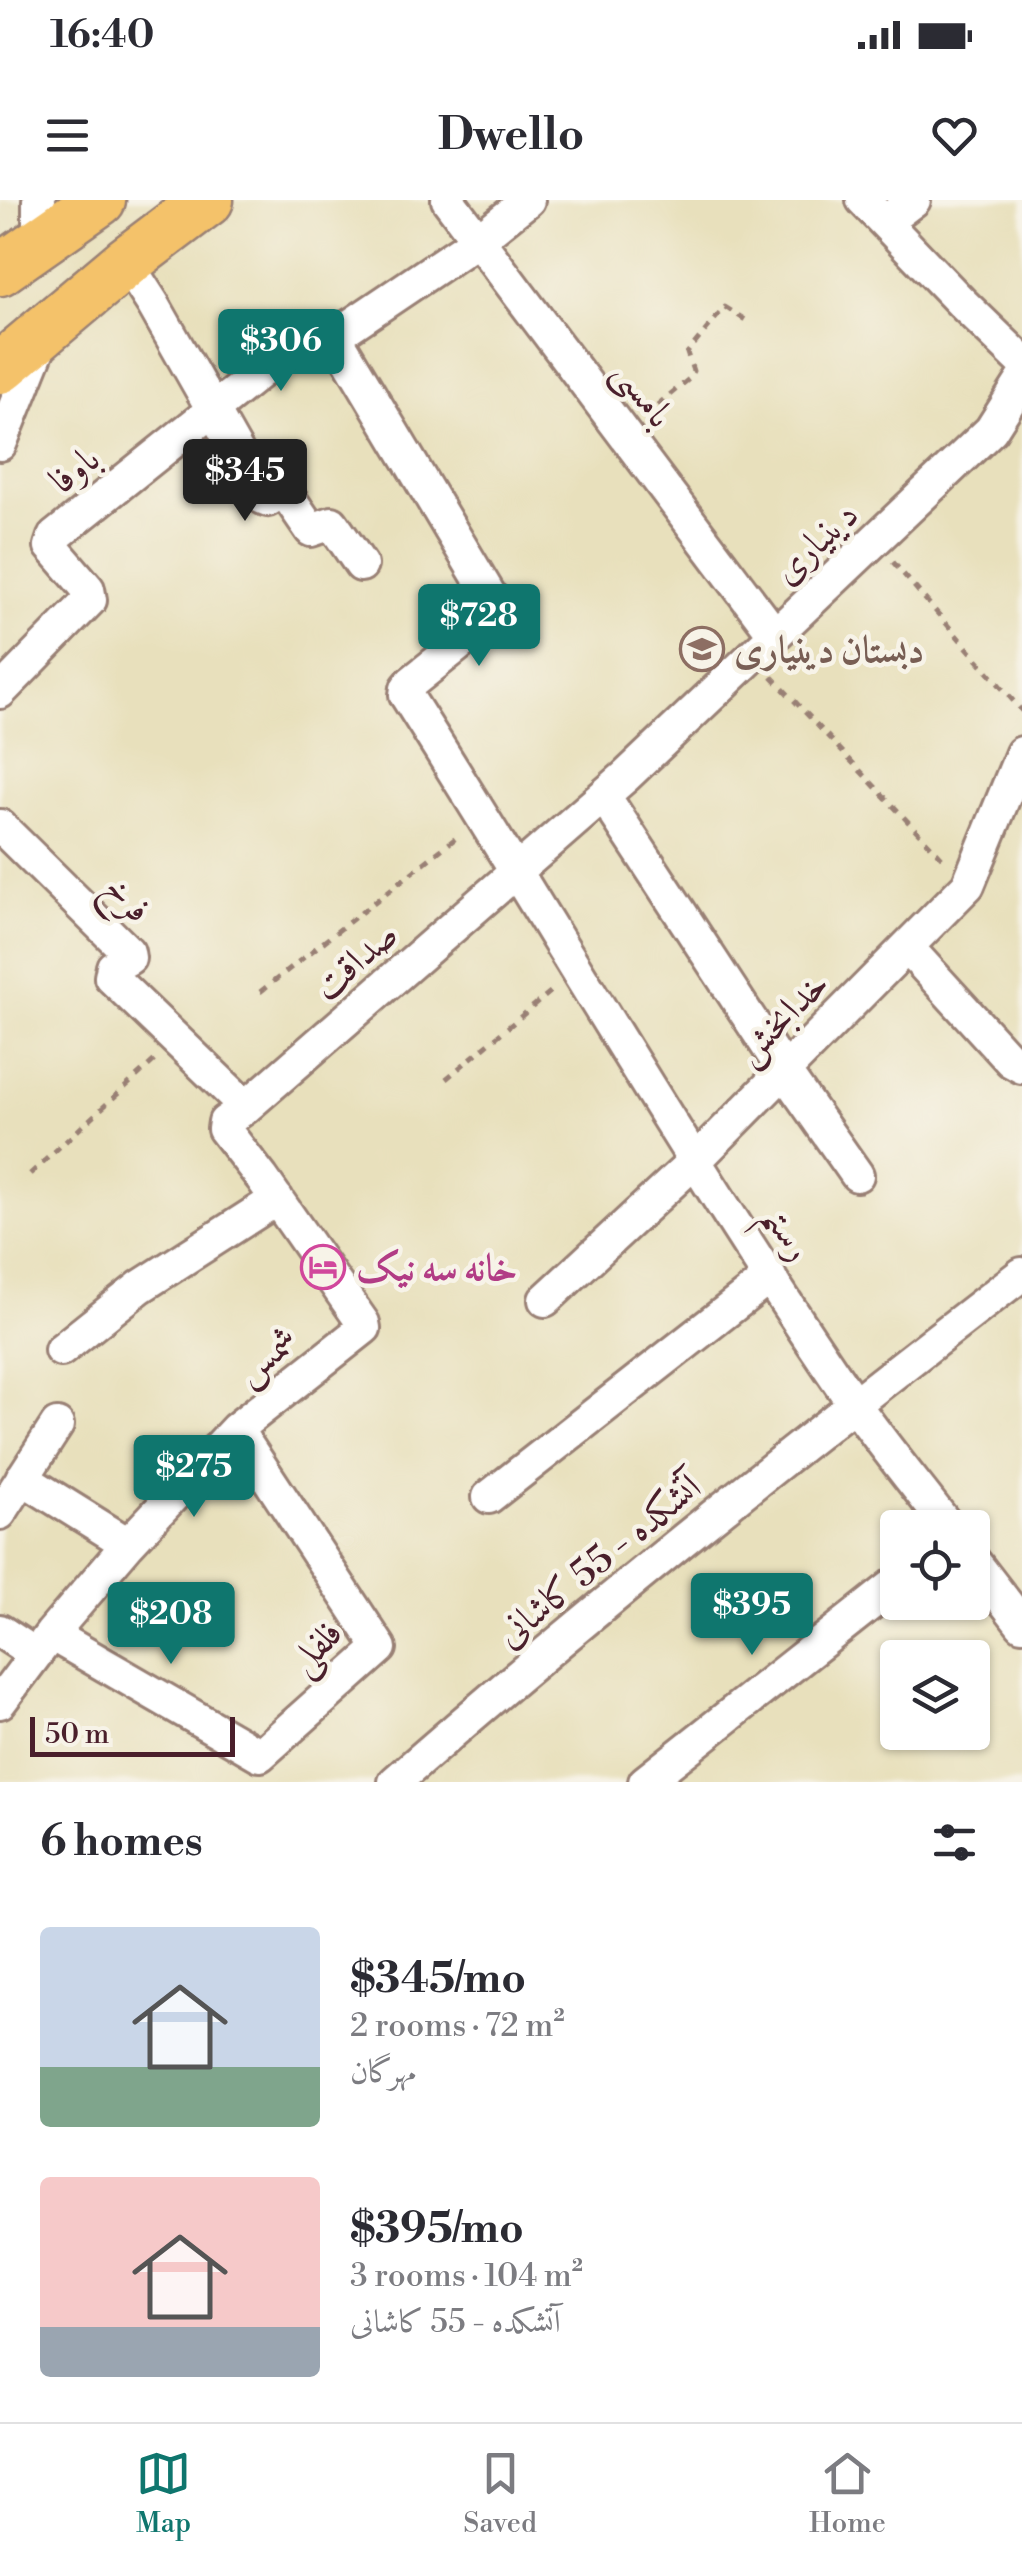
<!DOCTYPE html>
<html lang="en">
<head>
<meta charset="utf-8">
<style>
  :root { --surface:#fff; --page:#f7f7f7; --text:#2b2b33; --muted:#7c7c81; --line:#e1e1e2; --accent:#0f766e }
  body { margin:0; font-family:"Libre Bodoni",Amiri,serif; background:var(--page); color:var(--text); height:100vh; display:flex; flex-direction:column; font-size:38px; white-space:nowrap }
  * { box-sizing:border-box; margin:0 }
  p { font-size:32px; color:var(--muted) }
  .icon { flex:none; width:55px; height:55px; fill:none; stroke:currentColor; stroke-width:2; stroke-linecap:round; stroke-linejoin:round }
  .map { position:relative; height:1582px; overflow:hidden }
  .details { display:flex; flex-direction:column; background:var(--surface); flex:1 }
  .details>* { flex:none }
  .controls { position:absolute; left:880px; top:1310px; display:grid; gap:20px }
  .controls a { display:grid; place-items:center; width:110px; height:110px; border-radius:10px; background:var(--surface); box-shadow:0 2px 8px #0004; font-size:50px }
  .scale { position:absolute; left:30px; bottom:25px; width:205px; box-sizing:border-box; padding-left:10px; border:5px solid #4a1f2b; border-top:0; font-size:28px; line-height:35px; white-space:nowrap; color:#4a1f2b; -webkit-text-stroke:8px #f7f3e8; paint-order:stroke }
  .price { position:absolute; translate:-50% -85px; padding:0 22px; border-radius:10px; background:var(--accent); color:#fff; font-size:32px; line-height:65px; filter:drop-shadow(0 2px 5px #0008) }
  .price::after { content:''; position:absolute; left:50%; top:60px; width:30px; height:22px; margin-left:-15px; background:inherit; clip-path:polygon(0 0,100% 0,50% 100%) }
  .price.active { background:#222; color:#fff }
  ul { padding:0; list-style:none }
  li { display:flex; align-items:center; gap:30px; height:250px; padding:0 40px }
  li span { display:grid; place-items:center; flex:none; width:280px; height:200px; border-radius:10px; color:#555 }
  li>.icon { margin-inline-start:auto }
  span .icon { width:120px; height:120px; fill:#fffc; stroke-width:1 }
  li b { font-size:42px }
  h2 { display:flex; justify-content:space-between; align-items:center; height:120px; padding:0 40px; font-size:42px }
  .status { display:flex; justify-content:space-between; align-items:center; height:70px; padding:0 50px; background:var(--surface); direction:ltr }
  .status svg { height:28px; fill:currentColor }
  header { display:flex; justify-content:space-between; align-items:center; height:130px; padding:0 40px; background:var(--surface); font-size:45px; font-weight:800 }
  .dock { display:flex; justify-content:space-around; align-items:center; height:140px; border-top:2px solid var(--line); background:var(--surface); font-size:28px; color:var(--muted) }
  .dock a { display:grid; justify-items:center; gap:5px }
  .dock .active { color:var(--accent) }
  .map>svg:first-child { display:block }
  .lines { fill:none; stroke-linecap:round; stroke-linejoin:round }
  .minor-casing { stroke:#998074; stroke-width:38 }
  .primary-casing { stroke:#998074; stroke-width:55 }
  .path { stroke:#998074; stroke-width:5; stroke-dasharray:8 8; stroke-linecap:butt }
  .minor { stroke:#fff; stroke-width:32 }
  .primary { stroke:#f4c26a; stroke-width:50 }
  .labels { text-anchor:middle; stroke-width:9; stroke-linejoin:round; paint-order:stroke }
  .street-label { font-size:38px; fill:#4a1f2b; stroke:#f7f3e8 }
  .education-label { font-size:38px; font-weight:bold; fill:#785e54; stroke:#f7f3e8; text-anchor:start }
  .hotel-label { font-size:38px; font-weight:bold; fill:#b23c85; stroke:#f7f3e8; text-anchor:start }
</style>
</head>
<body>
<div class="status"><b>16:40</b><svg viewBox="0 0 49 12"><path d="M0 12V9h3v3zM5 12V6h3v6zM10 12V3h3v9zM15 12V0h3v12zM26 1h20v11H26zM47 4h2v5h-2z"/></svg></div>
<header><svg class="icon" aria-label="menu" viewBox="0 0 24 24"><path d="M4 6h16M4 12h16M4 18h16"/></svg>Dwello<svg class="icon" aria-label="heart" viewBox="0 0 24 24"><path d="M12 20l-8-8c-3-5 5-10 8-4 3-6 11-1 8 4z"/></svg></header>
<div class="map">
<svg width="1022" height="1582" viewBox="0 0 1022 1582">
  <rect width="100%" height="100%" fill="#f7f3e8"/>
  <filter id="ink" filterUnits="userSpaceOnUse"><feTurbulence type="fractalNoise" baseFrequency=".01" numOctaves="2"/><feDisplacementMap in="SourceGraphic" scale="20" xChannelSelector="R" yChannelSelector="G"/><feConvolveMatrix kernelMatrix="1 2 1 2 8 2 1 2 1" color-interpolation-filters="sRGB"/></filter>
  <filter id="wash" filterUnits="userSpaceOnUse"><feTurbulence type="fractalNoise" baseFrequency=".0048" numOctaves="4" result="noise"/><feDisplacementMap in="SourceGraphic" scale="40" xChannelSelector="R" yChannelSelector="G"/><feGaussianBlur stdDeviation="2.25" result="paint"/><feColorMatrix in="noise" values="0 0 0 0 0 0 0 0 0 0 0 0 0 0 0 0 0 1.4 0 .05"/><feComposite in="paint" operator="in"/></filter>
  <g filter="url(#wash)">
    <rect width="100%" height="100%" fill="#e8e0bc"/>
  </g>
  <g filter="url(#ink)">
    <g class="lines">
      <defs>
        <path id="minor" d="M 448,0 L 775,435
          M 863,0 L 961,102 L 1022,161
          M 885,22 L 914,0
          M 39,43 L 39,0
          M 126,62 L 153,104 L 263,298 L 268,300 L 281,291 L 285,292 L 311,330 L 332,323 L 361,365
          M 335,136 L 493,401 L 496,411 L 492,418 L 412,482 L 407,488 L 406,495 C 555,730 694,971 852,1201 C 882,1244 916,1285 949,1328
          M 335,136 L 479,39 L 528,0
          M 0,244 L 43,137
          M 0,492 L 90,400 L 88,389 L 51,346 L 54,337 L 304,137 L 335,136
          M 604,596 L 784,871 L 857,975
          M 0,626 L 128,752 L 129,758 L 113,767 L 111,777 L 246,907
          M 907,747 L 1011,861 L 1022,867
          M 545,1100 L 694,962 L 968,685 L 1022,553
          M 61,1150 L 140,1087 L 277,999
          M 22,1278 L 128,1344
          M 489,1297 L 770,1077
          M 0,1313 L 57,1225
          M 972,1359 L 1022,1424
          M 0,1431 L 35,1454
          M 51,1434 L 260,1555 L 380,1448 L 236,1229
          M 0,1502 L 51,1434 L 128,1344 L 236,1229 L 364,1128 L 363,1123 L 262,978 L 224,929 L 225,922 L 246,907 L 626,576 L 991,230 L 1022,181
          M 395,1582 C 597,1405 809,1238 1022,1074
          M 645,1582 L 898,1382"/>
        <path id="primary" d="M 0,70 L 100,0
          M 0,168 L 126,62 L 208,0"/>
      </defs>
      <use href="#minor" class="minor-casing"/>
      <use href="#primary" class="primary-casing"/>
      <path class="path" d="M 645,215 L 689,179 L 693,171 L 687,153 L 725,107 L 747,121
        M 893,362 L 1022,511
        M 772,477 L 946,662
        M 260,792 L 461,634
        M 446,879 L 555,788
        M 30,974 L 157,858"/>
      <use href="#minor" class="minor"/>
      <use href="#primary" class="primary"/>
    </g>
  </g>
  <defs>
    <symbol id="school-ring" viewBox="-11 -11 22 22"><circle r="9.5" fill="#f7f3e8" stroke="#8d6e63" stroke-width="1.5"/><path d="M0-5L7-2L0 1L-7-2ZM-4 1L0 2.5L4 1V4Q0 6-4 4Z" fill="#8d6e63"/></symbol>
    <symbol id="hotel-ring" viewBox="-11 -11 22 22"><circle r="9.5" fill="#f7f3e8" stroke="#d1479c" stroke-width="1.5"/><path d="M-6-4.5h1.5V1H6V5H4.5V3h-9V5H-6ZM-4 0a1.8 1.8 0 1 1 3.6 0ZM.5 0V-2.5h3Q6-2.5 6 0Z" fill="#d1479c"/></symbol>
  </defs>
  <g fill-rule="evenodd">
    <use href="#school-ring" x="677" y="424" width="50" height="50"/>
    <use href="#hotel-ring" x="298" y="1042" width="50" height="50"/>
  </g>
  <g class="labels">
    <g class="street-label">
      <text transform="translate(644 193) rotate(53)" y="13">بامسی</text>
      <text transform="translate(74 269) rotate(-39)" y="13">باوفا</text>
      <text transform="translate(815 342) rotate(-43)" y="13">دینیاری</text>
      <text transform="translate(128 698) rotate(46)" y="13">فرخ</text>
      <text transform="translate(355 760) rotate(-41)" y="13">صداقت</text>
      <text transform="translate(781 817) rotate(-45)" y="13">خدابخش</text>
      <text transform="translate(788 1032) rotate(57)" y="13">رستم</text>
      <text transform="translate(266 1155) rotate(-38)" y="13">شمس</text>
      <text transform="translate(598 1360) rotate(-39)" y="13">آتشکده - 55 کاشانی</text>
      <text transform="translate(315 1447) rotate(-47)" y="13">فلفلی</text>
    </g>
    <g class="education-label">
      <text x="734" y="462">دبستان دینیاری</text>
    </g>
    <g class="hotel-label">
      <text x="356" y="1080">خانه سه نیک</text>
    </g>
  </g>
</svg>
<div class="controls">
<a><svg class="icon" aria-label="locate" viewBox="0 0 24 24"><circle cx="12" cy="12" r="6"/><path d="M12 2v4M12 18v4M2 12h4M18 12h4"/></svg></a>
<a><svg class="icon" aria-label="layers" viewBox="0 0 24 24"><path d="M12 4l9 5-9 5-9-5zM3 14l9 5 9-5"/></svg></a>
</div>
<div class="scale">50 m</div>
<b class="price" style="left:281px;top:194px">$306</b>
<b class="price active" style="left:245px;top:324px">$345</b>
<b class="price" style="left:479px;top:469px">$728</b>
<b class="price" style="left:194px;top:1320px">$275</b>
<b class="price" style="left:752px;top:1458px">$395</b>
<b class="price" style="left:171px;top:1467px">$208</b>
</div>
<section class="details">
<h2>6 homes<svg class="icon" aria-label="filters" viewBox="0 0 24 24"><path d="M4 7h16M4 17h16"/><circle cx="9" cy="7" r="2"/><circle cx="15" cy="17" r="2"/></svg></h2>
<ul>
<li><span style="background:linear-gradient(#c9d6e8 70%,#7fa58c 0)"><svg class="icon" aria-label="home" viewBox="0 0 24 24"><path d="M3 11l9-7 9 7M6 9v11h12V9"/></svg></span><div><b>$345/mo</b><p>2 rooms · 72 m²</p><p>مهرگان</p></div></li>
<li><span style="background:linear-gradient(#f6c9c9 75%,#9aa5b1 0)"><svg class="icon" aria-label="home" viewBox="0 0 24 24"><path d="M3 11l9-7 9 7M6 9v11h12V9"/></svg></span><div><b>$395/mo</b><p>3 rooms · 104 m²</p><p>آتشکده - 55 کاشانی</p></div></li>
</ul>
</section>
<nav class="dock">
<a class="active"><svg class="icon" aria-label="map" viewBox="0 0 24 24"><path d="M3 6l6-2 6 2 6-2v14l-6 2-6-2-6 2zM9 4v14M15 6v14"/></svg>Map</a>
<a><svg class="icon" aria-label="saved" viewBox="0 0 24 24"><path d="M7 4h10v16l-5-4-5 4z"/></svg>Saved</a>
<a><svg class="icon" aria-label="home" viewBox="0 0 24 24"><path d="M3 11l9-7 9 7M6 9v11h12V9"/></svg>Home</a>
</nav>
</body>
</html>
